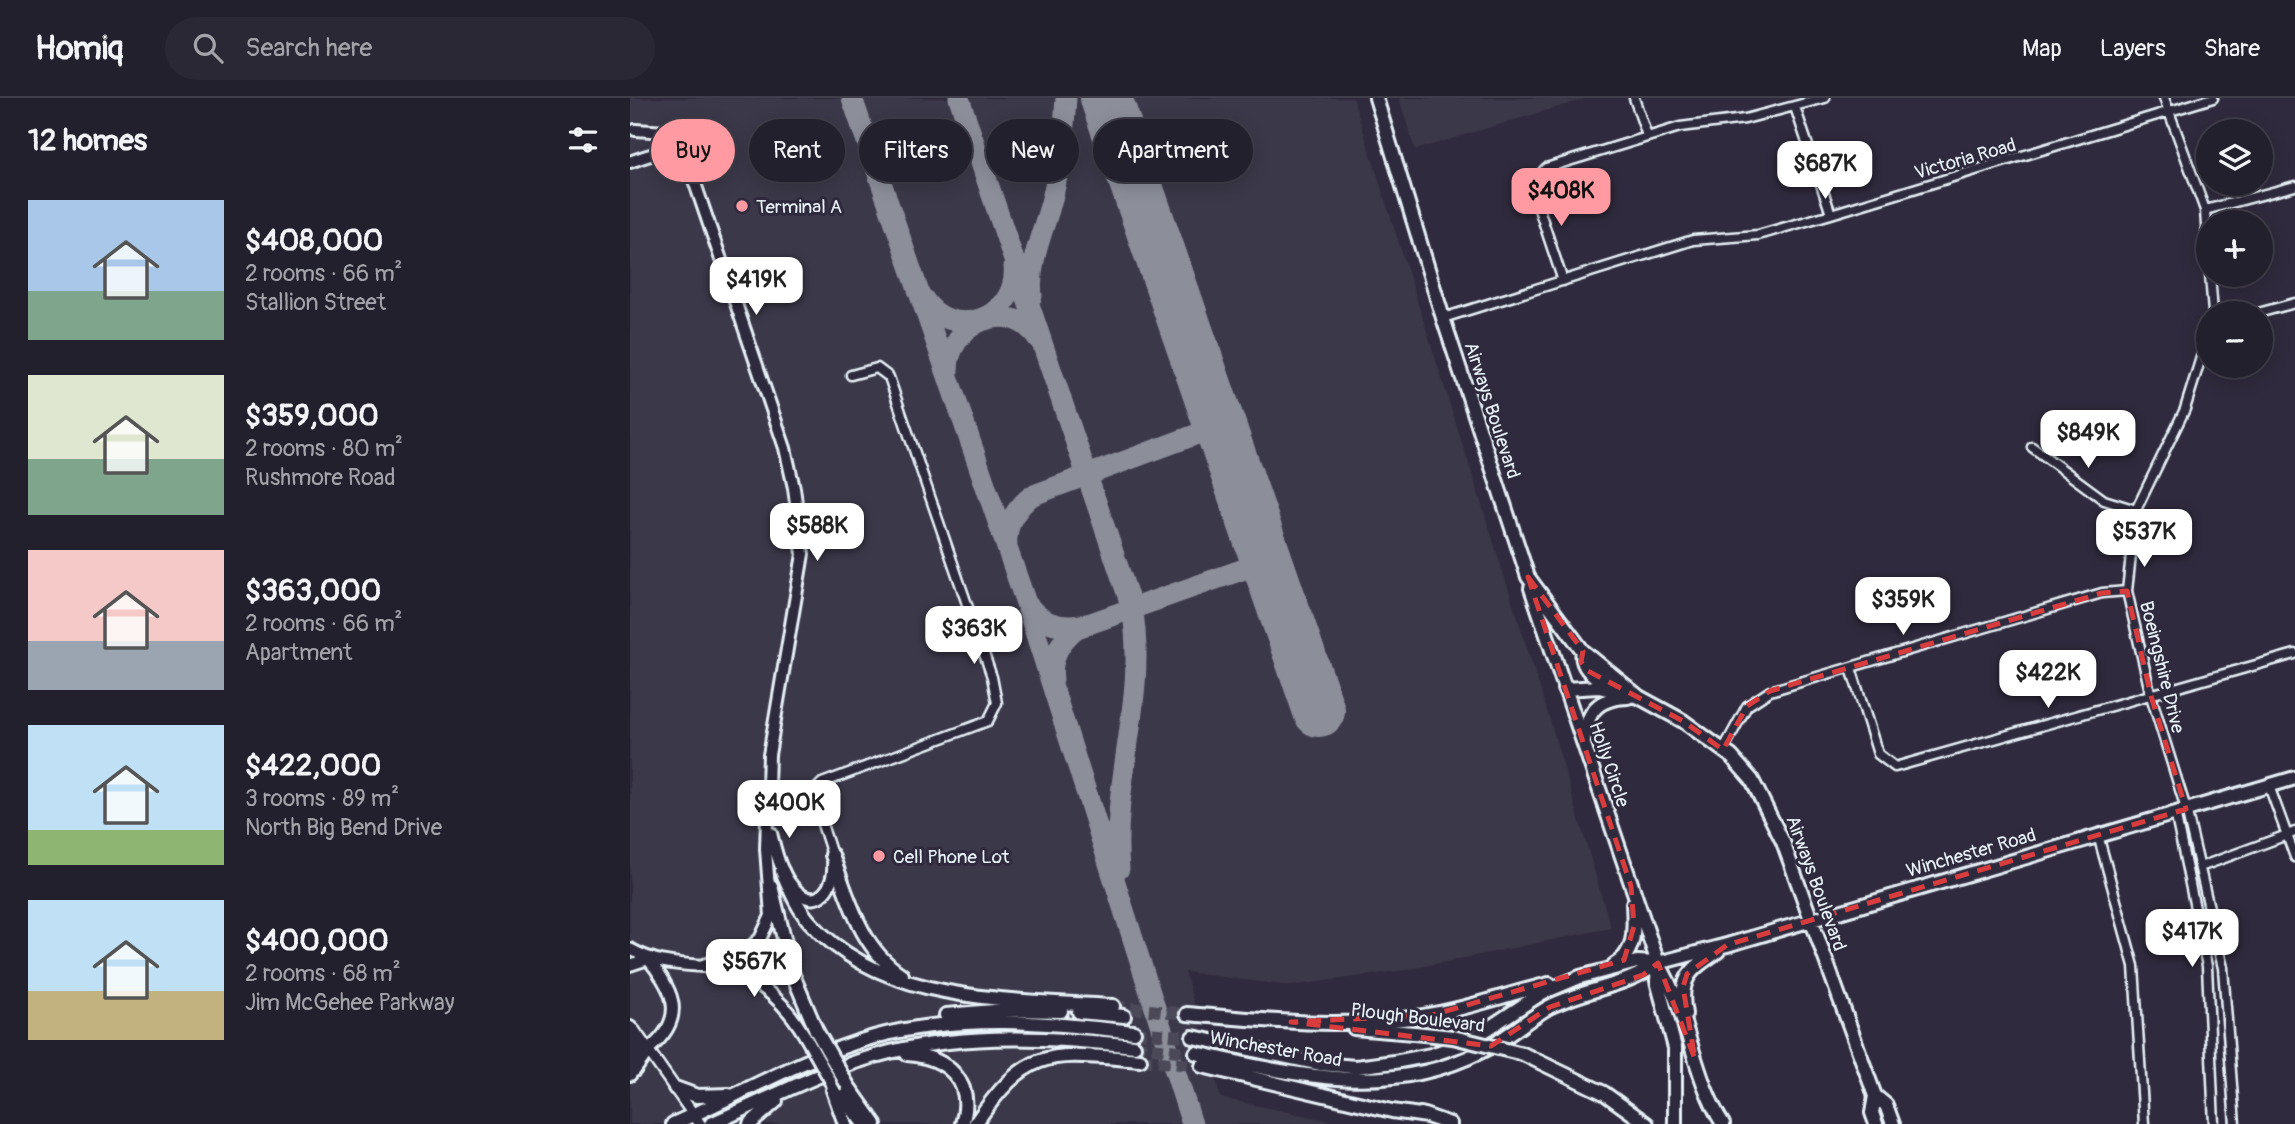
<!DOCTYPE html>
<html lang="en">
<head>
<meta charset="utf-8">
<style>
  :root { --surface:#23202e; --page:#2b2836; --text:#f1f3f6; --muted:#a3a3aa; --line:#403e4a; --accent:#ff9aa2 }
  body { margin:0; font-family:Pangolin,sans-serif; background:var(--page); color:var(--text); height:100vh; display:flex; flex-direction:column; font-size:26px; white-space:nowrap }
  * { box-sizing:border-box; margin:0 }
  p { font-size:23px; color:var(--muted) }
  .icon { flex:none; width:38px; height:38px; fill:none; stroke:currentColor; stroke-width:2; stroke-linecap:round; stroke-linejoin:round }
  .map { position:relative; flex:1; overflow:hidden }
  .drawer { display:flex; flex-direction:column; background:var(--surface); width:630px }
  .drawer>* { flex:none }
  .banner { position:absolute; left:21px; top:21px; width:665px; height:63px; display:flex; gap:14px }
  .controls { position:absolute; left:1566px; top:21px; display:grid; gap:14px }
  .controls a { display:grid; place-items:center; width:77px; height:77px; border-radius:50%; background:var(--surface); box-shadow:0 4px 18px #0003,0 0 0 2px var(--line); font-size:35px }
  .price { position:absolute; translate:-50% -60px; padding:0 16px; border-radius:14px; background:#fff; color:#222; font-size:23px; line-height:46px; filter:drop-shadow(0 2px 4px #0008) }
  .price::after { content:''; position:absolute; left:50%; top:42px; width:21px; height:16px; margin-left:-10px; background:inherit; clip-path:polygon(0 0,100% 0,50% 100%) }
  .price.current { background:var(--accent); color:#111 }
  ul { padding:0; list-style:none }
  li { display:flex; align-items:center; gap:21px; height:175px; padding:0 28px }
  li span { display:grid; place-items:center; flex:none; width:196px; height:140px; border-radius:0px; color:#555 }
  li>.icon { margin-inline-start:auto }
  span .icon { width:84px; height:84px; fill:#fffc; stroke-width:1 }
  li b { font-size:30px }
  h2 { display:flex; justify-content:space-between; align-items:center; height:84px; padding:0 28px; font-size:30px }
  .tag { padding:0 24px; border-radius:32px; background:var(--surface); box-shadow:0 4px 18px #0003,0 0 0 2px var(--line); font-size:24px; line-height:63px }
  .tag.current { background:var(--accent); color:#111 }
  header { display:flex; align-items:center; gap:42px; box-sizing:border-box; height:98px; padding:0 35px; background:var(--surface); border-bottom:2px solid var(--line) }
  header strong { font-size:33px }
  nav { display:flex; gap:38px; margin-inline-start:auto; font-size:24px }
  .search { width:490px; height:63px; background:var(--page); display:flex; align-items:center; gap:18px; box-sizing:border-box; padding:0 24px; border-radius:38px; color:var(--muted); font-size:26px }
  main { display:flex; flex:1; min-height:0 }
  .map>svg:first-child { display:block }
  .built { fill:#3b3749 }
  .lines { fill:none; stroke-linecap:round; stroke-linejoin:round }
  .taxiway { stroke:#8c8e9a; stroke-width:21 }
  .runway { stroke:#8c8e9a; stroke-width:52 }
  .primary-tunnel { stroke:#4b4859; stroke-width:12; stroke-dasharray:12 6; stroke-linecap:butt }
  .minor-casing { stroke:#e8f1f8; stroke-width:13 }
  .tertiary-casing { stroke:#e8f1f8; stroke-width:15 }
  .secondary-casing { stroke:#e8f1f8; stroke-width:16 }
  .primary-casing { stroke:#e8f1f8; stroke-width:18 }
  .minor { stroke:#2f2a3d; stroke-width:8 }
  .tertiary { stroke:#2f2a3d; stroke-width:10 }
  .secondary { stroke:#2f2a3d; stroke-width:10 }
  .primary { stroke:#2f2a3d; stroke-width:12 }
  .secondary-bridge-casing { stroke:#e8f1f8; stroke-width:16; stroke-linecap:butt }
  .primary-bridge-casing { stroke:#e8f1f8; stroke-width:18; stroke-linecap:butt }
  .secondary-bridge { stroke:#2f2a3d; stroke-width:10 }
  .primary-bridge { stroke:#2f2a3d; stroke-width:12 }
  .marked { fill:none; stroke:#d83c3d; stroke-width:5; stroke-dasharray:14 9; stroke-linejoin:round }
  .poi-dot { fill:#ff9aa2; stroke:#2f2a3d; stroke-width:2.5 }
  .labels { text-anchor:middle; stroke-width:6; stroke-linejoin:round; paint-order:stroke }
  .street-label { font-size:19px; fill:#e8f1f8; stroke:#2f2a3d }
  .poi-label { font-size:19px; fill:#e8f1f8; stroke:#2f2a3d; text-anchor:start }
</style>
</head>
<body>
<header>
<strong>Homiq</strong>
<div class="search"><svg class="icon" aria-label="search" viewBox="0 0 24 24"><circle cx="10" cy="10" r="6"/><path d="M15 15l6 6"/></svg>Search here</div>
<nav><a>Map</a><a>Layers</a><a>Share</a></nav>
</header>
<main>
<section class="drawer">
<h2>12 homes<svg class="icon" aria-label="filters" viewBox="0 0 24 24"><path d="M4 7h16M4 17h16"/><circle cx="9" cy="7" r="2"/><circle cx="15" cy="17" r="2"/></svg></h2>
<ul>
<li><span style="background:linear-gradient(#a9c7e8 65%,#7fa58c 0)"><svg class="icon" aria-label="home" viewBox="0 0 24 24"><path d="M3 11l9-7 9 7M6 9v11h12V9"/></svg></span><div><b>$408,000</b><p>2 rooms · 66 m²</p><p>Stallion Street</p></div></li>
<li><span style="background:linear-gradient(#dfe7d0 60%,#7fa58c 0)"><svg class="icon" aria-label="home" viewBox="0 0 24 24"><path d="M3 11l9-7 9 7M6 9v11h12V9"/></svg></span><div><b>$359,000</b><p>2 rooms · 80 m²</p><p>Rushmore Road</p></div></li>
<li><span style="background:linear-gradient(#f6c9c9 65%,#9aa5b1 0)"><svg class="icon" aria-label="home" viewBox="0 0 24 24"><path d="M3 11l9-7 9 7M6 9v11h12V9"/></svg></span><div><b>$363,000</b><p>2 rooms · 66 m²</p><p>Apartment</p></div></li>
<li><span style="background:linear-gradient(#bfe0f5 75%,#8fb573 0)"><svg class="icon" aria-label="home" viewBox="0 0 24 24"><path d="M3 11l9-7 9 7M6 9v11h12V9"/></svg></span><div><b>$422,000</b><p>3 rooms · 89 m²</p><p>North Big Bend Drive</p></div></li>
<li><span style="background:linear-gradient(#bfe0f5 65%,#c2b280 0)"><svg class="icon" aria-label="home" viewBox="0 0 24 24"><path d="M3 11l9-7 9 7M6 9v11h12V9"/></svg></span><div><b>$400,000</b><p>2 rooms · 68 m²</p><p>Jim McGehee Parkway</p></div></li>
</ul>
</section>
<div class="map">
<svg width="1665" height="1026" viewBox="0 0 1665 1026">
  <rect width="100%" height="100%" fill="#2f2a3d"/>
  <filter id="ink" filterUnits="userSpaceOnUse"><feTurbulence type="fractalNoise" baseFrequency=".0143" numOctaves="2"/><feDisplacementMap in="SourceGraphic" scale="14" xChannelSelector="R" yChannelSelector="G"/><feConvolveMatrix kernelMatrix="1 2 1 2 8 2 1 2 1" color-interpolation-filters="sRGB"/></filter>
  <g filter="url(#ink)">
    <path class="built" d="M 0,0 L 723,0 L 920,622 L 981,830 L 776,872 L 660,888 L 555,874 L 591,1000 L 715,1026 L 0,1026 Z
      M 769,0 L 958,0 L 785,52 Z"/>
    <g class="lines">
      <path class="taxiway" d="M 222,0 L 395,502 L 562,1026
        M 329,0 L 502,510 C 518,598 481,683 489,771
        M 402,198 C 398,162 415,131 423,97 C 431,65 434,33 436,0
        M 293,200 C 321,245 389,221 384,168
        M 318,274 C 317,225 381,197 409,242
        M 377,447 C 375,427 386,411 401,398 L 589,328
        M 398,507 C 413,527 433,531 456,526
        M 423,581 C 420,560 430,543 447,530 L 637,463"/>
      <path class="runway" d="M 476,0 L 689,613"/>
      <path class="primary-tunnel" d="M 483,908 L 557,916
        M 504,934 L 563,939
        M 504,948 L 566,955
        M 510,962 L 572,968"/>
      <defs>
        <path id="minor" d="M 1004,0 L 1017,38
          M 1534,0 L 1575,112 L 1578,159
          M 1165,9 L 1201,116
          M 1575,112 L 1665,88
          M 1580,177 L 1583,215
          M 933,183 L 904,96 L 907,80 L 916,70 L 1050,29 L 1115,21 L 1195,0
          M 1628,215 L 1665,205
          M 813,220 L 1063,142 L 1128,137 L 1201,116 L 1583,0
          M 1578,237 L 1555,311 L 1506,412 L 1497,493 L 1521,598 L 1556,711 L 1593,870 L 1605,1026
          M 1402,349 L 1474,402 L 1506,412
          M 1221,570 L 1248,656 L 1265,669 L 1665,556
          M 1093,652 L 1117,608 L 1140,593 L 1472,495 L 1497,493
          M 1639,688 L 1665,759
          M 1545,714 L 1577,868 L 1584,1026
          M 1468,737 L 1504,868 L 1514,1026
          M 202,757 L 182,695 L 192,685 L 358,623 L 367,605 L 362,579 L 259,279 L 247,270 L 221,277
          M 1570,769 L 1665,734"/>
        <path id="tertiary" d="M 4,932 L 70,1026"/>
        <path id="secondary" d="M 5,32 L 37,34 L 52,47 L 155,350 L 164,390 L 173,456 L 139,657 L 136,751 L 141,818 L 130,841 L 114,854 L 70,868
          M 0,64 C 20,57 40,46 56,65
          M 141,735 C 146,755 151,779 168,794 C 189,813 205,786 203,767
          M 0,851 C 25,865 45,866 73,868 C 121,874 151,897 175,938
          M 18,861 C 46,895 56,921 18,952
          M 0,867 L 18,861"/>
        <path id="primary" d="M 746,0 L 813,220 L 898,479 L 953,553 L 1009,599
          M 901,490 L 1028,865 C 1059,914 1062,977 1093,1026
          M 953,553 C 949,572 968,580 982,590
          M 934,591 L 969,589 L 1009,599 L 1053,623 L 1101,658 L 1122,682 L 1153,744 L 1245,998 L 1242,1015 L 1246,1026
          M 954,643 C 957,613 967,600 998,599
          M 202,757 C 219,801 230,850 272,877
          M 152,773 C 160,791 167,810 180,824 C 254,907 382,901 483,908
          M 141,788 L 163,877 L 186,932
          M 1028,866 L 1027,883 L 1045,950 L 1045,1026
          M 984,867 C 1007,855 1004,829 1003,806
          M 449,914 L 494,918
          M 557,916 C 638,923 723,932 804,916 C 843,909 881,895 919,886
          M 1055,916 C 1048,880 1060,872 1088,853
          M 316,917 L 376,912 L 431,913
          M 0,930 L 6,947 L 0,976
          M 724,930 L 784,935
          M 563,939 L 690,966 L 726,969 L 764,964 L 801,957 L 836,945 L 912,895 L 950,879 L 1007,864 L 1028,865 L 1097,847 L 1665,680
          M 566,955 C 662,977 759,1001 852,953 C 876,941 896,922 919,909 C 954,891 997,889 1028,865
          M 277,956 C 318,959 345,984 332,1026
          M 893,956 L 974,995 L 1017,1026
          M 572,968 L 762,1013 L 797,1018
          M 4,972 L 18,952
          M 200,982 L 234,1026
          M 218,988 L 245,1026
          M 45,990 L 67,998 L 99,997
          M 203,992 L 215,1026
          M 1245,998 L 1256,1007 L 1263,1026
          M 791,1016 L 820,1026
          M 43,1026 C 107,998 178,957 244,939 C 331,916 416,924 504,934
          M 81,1026 C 139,1001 198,969 260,954 C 341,935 422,939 504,948
          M 120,1026 L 146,1003
          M 345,1026 C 399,947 420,955 510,962"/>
      </defs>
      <use href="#minor" class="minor-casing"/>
      <use href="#tertiary" class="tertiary-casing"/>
      <use href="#secondary" class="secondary-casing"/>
      <use href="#primary" class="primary-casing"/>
      <use href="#minor" class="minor"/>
      <use href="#tertiary" class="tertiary"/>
      <use href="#secondary" class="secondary"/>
      <use href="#primary" class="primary"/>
      <defs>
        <path id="secondary-bridge" d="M 175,938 L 200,982"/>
        <path id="primary-bridge" d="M 186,932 L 218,988
          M 784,935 L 823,939 L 893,956"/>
      </defs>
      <use href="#secondary-bridge" class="secondary-bridge-casing"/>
      <use href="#primary-bridge" class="primary-bridge-casing"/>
      <use href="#secondary-bridge" class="secondary-bridge"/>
      <use href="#primary-bridge" class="primary-bridge"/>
    </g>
  </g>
  <path class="marked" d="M 898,479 L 953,553 L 951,564 L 958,573 L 1053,623 L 1093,652 L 1117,608 L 1140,593 L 1472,495 L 1497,493 L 1521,598 L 1556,711 L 1097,847 L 1057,876 L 1053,889 L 1065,961 L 1028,865 L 1013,877 L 920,909 L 861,948 L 661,924 L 802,917 L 994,862 L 1004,828 L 1001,788 Z"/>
  <g class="poi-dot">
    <circle cx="112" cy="108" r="7"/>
    <circle cx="249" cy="758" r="7"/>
  </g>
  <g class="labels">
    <g class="street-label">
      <text transform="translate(1335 60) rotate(-16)" y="7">Victoria Road</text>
      <text transform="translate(863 312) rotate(72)" y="7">Airways Boulevard</text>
      <text transform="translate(1533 569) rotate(76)" y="7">Boeingshire Drive</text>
      <text transform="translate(980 666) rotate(71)" y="7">Holly Circle</text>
      <text transform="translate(1341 754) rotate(-16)" y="7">Winchester Road</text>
      <text transform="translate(1187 785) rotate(70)" y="7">Airways Boulevard</text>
      <text transform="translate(788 919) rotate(7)" y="7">Plough Boulevard</text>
      <text transform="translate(646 950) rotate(10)" y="7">Winchester Road</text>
    </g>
    <g class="poi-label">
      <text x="126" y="115">Terminal A</text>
      <text x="263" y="765">Cell Phone Lot</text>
    </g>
  </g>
</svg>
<div class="controls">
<a><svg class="icon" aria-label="layers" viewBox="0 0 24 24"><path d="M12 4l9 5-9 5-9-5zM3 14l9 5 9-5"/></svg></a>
<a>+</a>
<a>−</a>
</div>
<b class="price" style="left:1195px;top:103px">$687K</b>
<b class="price current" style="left:931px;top:130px">$408K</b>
<b class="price" style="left:126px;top:219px">$419K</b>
<b class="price" style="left:1458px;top:372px">$849K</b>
<b class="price" style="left:187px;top:465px">$588K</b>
<b class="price" style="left:1514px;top:471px">$537K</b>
<b class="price" style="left:1273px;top:539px">$359K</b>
<b class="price" style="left:344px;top:568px">$363K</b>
<b class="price" style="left:1418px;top:612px">$422K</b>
<b class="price" style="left:159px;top:742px">$400K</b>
<b class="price" style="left:1562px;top:871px">$417K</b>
<b class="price" style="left:124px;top:901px">$567K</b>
<div class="banner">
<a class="tag current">Buy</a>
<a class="tag">Rent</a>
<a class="tag">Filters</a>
<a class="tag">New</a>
<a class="tag">Apartment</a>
</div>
</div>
</main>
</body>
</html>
